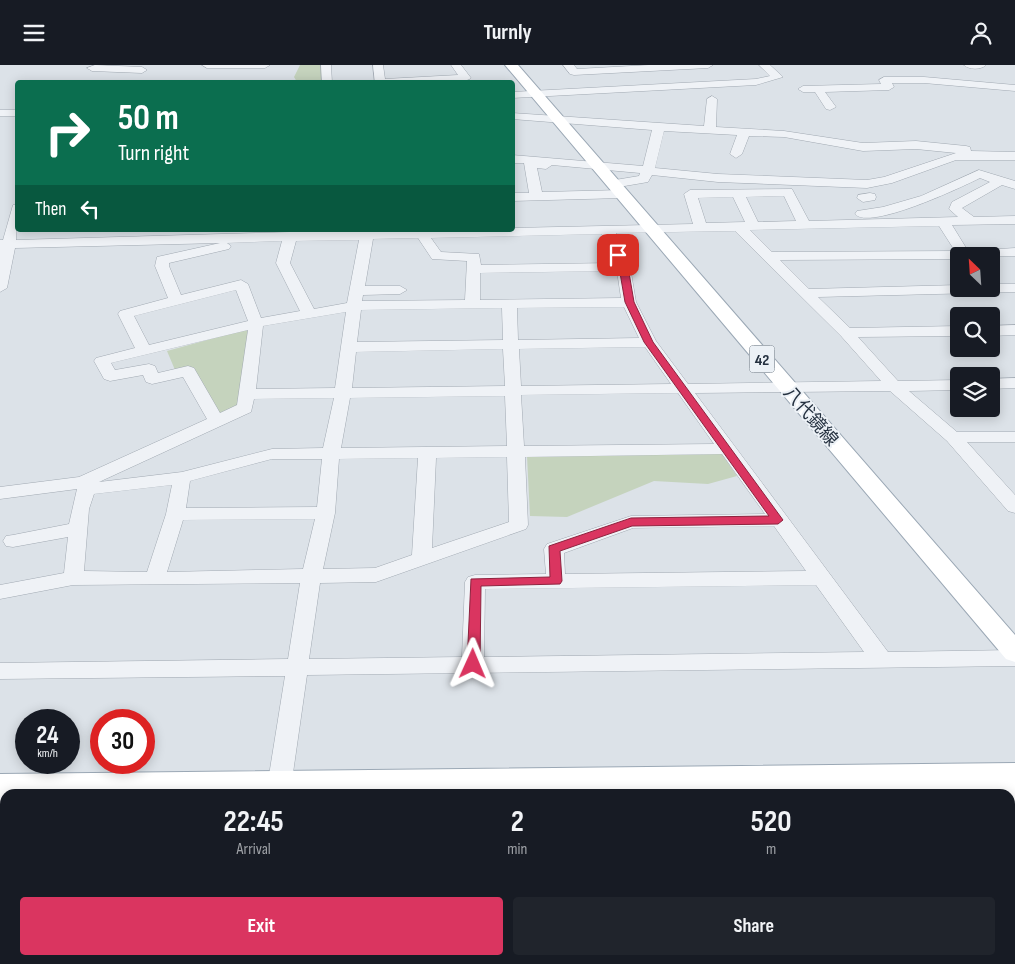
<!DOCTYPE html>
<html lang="en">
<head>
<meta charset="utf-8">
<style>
  :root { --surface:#171b24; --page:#20242c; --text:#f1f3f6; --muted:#9ea1a6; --accent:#da3560 }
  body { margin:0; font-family:"Sofia Sans Condensed","Noto Sans JP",sans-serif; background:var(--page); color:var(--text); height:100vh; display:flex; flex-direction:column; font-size:19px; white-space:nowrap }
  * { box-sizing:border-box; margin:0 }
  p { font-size:16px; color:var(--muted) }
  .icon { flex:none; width:28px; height:28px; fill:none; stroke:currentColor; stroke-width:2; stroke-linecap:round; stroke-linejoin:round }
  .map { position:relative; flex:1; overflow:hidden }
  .details { position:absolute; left:0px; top:724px; width:1015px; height:176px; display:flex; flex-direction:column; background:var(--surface); border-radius:15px 15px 0 0; box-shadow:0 2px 12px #0003 }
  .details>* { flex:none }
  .guide { position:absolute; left:15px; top:15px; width:500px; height:152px; border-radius:5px; box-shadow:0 2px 12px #0003; background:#0b6e4f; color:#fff; overflow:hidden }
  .needle { width:32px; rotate:335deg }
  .buttons { position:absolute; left:950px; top:182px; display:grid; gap:10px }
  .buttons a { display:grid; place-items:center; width:50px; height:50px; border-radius:5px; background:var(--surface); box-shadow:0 2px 12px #0003; font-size:25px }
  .speed { position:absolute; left:15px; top:644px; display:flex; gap:10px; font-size:25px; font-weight:700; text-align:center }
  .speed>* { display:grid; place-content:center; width:65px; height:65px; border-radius:50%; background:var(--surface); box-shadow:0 2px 12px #0003; line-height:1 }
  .speed small { font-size:12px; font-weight:400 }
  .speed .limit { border:8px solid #d22; background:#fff; color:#111 }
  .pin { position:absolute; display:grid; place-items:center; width:42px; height:42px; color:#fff; margin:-21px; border-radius:10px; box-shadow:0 2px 8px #0006 }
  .me { position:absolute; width:55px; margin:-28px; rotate:1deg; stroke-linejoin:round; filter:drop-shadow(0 0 4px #0008) }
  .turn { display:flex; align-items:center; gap:18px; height:105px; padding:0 20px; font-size:22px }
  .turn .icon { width:65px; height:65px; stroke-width:2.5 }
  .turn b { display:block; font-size:35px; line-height:42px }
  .then { display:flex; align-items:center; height:48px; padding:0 20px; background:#0003; gap:10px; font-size:19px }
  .eta { display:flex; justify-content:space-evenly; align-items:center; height:85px; text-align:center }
  .eta b { font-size:30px; font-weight:700; line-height:35px }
  .primary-button { display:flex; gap:10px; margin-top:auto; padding:10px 20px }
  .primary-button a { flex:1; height:58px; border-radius:5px; background:var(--accent); color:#fff; font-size:20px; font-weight:700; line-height:58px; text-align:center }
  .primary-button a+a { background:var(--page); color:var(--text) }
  header { display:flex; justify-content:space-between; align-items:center; height:65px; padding:0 20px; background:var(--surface); font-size:22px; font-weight:700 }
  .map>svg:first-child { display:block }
  .green { fill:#c5d3bd }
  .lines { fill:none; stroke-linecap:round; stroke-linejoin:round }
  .minor-casing { stroke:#a1a9b2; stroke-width:1 }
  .major-casing { stroke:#9ba8b5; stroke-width:2 }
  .minor { fill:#eff2f6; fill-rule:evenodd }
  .major { fill:#fff; fill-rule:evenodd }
  .route { fill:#da3560; stroke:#8e223e }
  .labels { text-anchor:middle; stroke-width:4; stroke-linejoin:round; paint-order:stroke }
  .shield { fill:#ecf1f6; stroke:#616b77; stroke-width:1 }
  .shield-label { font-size:16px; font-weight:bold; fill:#253140 }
  .street-label { font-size:18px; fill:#253140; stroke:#ecf1f6 }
</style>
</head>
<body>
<header><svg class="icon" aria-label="menu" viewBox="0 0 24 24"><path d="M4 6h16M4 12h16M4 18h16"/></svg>Turnly<svg class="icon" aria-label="person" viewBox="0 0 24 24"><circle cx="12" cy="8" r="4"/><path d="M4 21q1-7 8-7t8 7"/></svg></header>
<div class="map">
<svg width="1015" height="899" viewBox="0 0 1015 899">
  <rect width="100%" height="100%" fill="#dce2e8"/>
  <path class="green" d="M300,0H321L326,17H297L294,12Z
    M251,263L240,341L218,353L188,304L175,305L167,286Z
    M722,389L737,411L708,419L654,416L567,452L530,451L527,391Z"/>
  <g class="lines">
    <g class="minor-casing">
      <path id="minor" d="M95,0L142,2L147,5L142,8L92,6L87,3Z
        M202,0H270L265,3H207Z
        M321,0H331L332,18H322Z
        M373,0H383L385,14L458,10L451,0H461L471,13C463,21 391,18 375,18Z
        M563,0H574L577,4L649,0H713L708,3L574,10L570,9Z
        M759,0H770L783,12L756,20L512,33V27L756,14L770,11Z
        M964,0H986C981,5 969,5 964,0Z
        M884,12H924L1015,20V26L924,18H892L894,22L889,25L825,27L836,42L830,45L826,44L815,27H803L798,24L803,21L881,19L879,15Z
        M712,31L717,34L716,62L784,66L863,78L916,76L966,81L970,82L971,86L1015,87V95H956L892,118L867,123L718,117L652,110L648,117L613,123L607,119L609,116L639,111L640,108L552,100L546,104L537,103L542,127L622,125L628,129L622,133L512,136V128H529L524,98H512V90L643,101L652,65L512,54V48L704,61L707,34ZM664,66L737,70L730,89L736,93L742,89L749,71L784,72L863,86L916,84L956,88L884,112L867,115L718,109L655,103Z
        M0,45H18V51H0Z
        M979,105L1015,116V124L1002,120L962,143L974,152L1015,151V159L952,160L968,186L1015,183V191H959V194L780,195L809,224L959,220V224H991V219H1015V227L818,232L850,263L959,261V271L858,272L898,316L959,315V325L909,326L957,367H1015V377H967L1015,430V448L1008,446L947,376L890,326L695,328L888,587L1015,585V601L307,610L290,729H266L285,611L0,614V598L288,594L300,518L73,520L0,534V520L64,508L68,472L13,482L6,481L3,476L6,471L13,470L69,459L77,424L0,434V422L79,412L207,354L183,312L152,319L146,317L143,310L110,316L104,314L94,296L96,293L135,283L118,249L120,246L168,233L155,201L157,192L220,178L15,183L7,223L0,227V175H3L13,140L18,139L16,175L361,165H512V163L693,159L684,129L690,125L792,124L809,156L958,152L949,144L952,137L990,117L980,113C962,122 869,166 855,149L857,146L883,142L921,131ZM784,131L796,156L758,157L746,132ZM733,132L745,157L706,158L698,133ZM939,161L955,186L772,187L750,165ZM735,166L841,271L881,316L688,319L656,276L636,237L630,202L616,168ZM602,169L614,198L481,200L479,189L441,187L431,173ZM418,173L432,194L467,196L465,235L362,236L363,230L400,229L407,225L400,221H365L373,174ZM359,175L347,238L314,244L290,198L296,176ZM282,176L276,198L300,246L261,253L248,219L241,215L181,230L169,201V198L229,184L231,181L227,178ZM617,206L621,233L480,235V208ZM236,225L248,256L149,280L134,251ZM624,242L639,273L518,275L517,243ZM502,243L503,275L357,277L361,245ZM346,247L335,323L256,324L263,261ZM248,265L237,340L220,348L194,303L188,301L158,308L155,301L149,299L115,305L111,298ZM645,282L671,319L521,321L519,284ZM503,284L505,321L352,323L356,287ZM678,328L714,379L524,381L521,330ZM505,331L507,381L341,383L350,333ZM334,333L323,383L272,384L182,407L99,417L251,347L254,334ZM722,389L765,449L631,451L547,479L544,484L546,509L475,510L468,512L465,517L462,592L309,594L320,518L376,517L526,464L528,460L525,392ZM507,392L509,457L432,483L436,393ZM418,393L412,490L375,503L323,504L335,448L339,394ZM272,394H322L317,442L186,443L190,416ZM172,420L166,449L147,507L84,506L89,444L94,429ZM315,454L303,504L167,507L183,455ZM774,461L806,506L565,509L564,488L633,463ZM816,520L864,587L484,592L485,524Z
        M870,128L875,129L876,132L875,135L863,137L857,133L858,130Z
        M1015,260V270L991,271V261Z
        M1015,313V323L991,324V314Z
        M1015,837V861L1010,862V838Z
        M5,848V872L0,873V849Z
        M240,895H268L267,899H239Z
        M399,895H435L433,899H397Z"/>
    </g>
    <g class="major-casing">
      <path id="major" d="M505,0H518L1015,570V597L1006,594Z
        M1015,698V740H1010V729H852L854,724L381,729H5V752H0V709Z"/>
    </g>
    <use href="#minor" class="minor"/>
    <use href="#major" class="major"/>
  </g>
  <path class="route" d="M618,187L622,190L628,202L634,237L653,277L783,455L778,459L632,461L560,486L562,516L560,519L481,521L480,599L478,602H469L467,599L471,514L550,512L549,481L631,453L769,451L644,277L625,237L619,202L614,190Z"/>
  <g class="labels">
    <rect class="shield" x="749.5" y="280.5" width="25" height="27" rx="4"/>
    <g class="shield-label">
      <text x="762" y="300">42</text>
    </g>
    <g class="street-label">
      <text transform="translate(811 351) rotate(49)" y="6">八代鏡線</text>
    </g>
  </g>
</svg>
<div class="buttons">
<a><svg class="needle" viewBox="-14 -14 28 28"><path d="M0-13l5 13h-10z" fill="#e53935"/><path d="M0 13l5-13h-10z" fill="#9ea1a6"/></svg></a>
<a><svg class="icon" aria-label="search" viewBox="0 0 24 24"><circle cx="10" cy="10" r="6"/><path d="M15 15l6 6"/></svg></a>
<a><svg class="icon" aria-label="layers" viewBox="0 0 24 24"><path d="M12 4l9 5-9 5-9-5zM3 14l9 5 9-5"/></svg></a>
</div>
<div class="speed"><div>24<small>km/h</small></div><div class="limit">30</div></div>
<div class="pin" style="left:618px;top:190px;background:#d93025"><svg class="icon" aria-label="arrive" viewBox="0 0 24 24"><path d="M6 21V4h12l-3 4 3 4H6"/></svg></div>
<svg class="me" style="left:473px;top:599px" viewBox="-20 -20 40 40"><path d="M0-17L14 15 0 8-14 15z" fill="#da3560" stroke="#fff" stroke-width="4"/></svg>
<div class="guide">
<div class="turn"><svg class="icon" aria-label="right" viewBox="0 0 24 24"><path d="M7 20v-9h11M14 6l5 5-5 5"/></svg><div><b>50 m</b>Turn right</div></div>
<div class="then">Then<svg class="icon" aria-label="left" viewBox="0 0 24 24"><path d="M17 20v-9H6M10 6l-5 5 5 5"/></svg></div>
</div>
<section class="details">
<div class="eta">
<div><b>22:45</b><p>Arrival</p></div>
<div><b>2</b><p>min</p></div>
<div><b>520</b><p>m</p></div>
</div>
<div class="primary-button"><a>Exit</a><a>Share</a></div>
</section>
</div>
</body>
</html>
